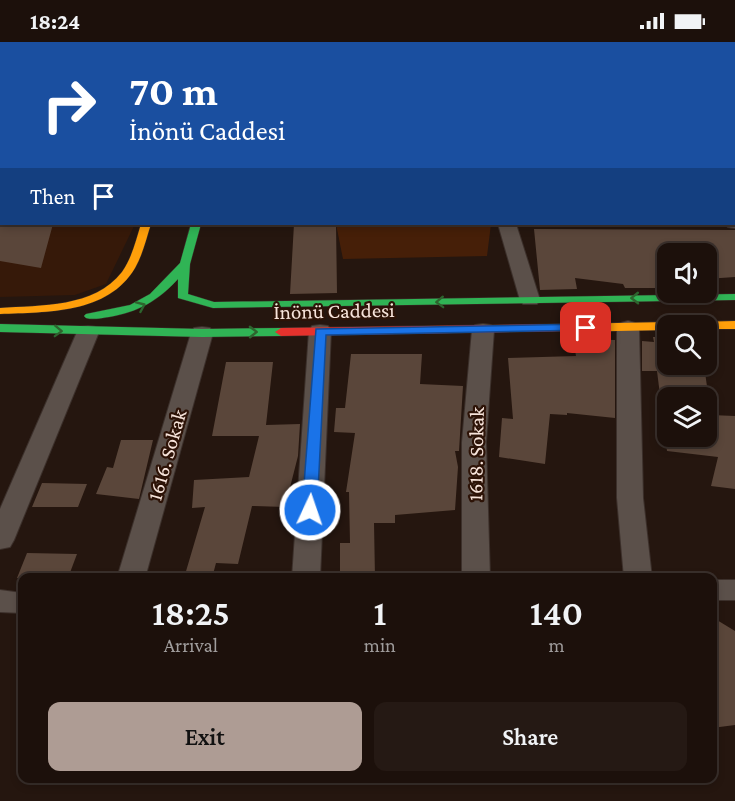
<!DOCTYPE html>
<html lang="en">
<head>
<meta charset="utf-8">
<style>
  :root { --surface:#1c100b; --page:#251914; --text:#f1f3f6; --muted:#a09d9d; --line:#3a302c; --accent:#ae9c94 }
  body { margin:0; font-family:"Crimson Pro",serif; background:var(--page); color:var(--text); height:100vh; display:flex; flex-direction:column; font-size:22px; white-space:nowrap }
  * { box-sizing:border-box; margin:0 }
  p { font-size:20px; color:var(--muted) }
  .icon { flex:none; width:33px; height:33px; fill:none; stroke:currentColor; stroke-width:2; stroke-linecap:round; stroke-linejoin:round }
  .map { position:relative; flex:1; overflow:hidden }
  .side { position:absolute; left:18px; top:531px; width:699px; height:210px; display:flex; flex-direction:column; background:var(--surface); border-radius:12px; box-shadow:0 3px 9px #0003,0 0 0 2px var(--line) }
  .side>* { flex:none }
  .guide { position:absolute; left:0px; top:0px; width:735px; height:183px; box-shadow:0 3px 9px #0003,0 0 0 2px var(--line); background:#1a4fa0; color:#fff; overflow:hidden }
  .fabs { position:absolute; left:657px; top:201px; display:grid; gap:12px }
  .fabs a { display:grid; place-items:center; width:60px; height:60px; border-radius:12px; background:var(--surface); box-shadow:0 3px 9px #0003,0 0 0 2px var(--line); font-size:30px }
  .pin { position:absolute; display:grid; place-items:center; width:51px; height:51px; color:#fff; margin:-26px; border-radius:12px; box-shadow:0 3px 9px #0006 }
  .me { position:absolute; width:66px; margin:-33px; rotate:3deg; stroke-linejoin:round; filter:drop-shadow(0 0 4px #0008) }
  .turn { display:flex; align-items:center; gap:21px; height:126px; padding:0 30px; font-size:27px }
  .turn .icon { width:78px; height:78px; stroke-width:2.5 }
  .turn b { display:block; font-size:42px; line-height:51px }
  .then { display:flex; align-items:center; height:57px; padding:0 30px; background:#0003; gap:12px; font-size:22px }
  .eta { display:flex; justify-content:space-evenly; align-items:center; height:102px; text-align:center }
  .eta b { font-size:36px; font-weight:600; line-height:42px }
  .button { display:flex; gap:12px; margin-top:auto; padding:12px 30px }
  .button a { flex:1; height:69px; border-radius:12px; background:var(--accent); color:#111; font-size:24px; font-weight:600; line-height:69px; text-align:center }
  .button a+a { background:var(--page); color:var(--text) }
  .status { display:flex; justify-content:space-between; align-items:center; height:42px; padding:0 30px; background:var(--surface); direction:ltr }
  .status svg { height:16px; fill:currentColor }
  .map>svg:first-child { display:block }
  .built { fill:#361909 }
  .green { fill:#461f08 }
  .building { fill:#5a463a; fill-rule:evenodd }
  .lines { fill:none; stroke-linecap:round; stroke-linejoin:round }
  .street-casing { stroke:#3c302b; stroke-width:2 }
  .fast-casing { stroke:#3c302b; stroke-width:1 }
  .slow-casing { stroke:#3c302b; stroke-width:1 }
  .jam-casing { stroke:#3c302b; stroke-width:1 }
  .street { fill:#5b504a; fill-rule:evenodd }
  .fast { fill:#30b455; fill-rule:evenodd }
  .slow { fill:#ff9f0a; fill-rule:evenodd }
  .jam { fill:#e5322d; fill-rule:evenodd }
  .oneway { stroke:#2e642e }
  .route { fill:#1a73e8; stroke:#114b97; stroke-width:1.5 }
  .labels { text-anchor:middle; stroke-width:4.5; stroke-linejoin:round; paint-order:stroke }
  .street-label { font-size:21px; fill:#f7e4db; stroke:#2d1307 }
</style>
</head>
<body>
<div class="status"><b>18:24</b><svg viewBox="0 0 49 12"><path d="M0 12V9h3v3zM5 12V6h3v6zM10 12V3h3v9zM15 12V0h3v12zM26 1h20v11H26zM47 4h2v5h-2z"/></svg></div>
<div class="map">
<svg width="735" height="759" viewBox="0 0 735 759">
  <rect width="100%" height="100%" fill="#25160f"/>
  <path class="built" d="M0,167L2,182H135L106,242L75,253L0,255Z"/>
  <path class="green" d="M336,182H491L487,214L343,217Z"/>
  <path class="building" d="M0,182H53L41,226L0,219Z
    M294,182H336L337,251L290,252Z
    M534,187L735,188V235L706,237V212H668V246H625L623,242L575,236L577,247L540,248Z
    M653,295H668V322H706V319L707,323H704L711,373L735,374V447L711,444L718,415L667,409L657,329H642V299L654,300ZM668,356H706V394H668Z
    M573,297L615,298V376L567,371V373L550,372L545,422L499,415L502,376L513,377L508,316L576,314Z
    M351,312H422L420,342L463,344L459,409H455L458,425L455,468L395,473V481H374L375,536H340V501H350L349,450H346L355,391L334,390L336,366H345Z
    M226,320H273L266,383L300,382L298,414L285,465L252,464L238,522L216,521L212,536H184L205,465L192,466L194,438L249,435L259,394H212Z
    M121,398H153L139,457L96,452L107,425L113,426Z
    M42,441L87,442L78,465H32Z
    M27,511L77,512L68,536H17Z
    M712,575L735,589V683L712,686Z"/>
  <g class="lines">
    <g class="street-casing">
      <path id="street" d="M467,0H479L466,2Z
        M734,68H735V76H734Z
        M0,94H2V104H0Z
        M734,176L735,186L728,185L725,182H734Z
        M498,182H516L540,258L537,262H523L520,258Z
        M628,279L635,281L639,285L643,456L652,536H624L617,456V285L621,281Z
        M483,282L491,283L494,288L486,400L490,536H462V400L472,288L475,283Z
        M320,283L328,284L331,289L320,536H292L309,289L312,284Z
        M88,284L96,285L99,290L14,498L10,505L0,507V467L77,290L80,285Z
        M202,285L210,286L213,291L145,536H117L191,291L194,286Z
        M712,538H735V558H712Z
        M0,548L22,551V571L0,570Z"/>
    </g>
    <g class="fast-casing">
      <path id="fast" d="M0,32H2V37H0Z
        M191,182H201L190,222L188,252L214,260L735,252V258L213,266L178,256V237C158,259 138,270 109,275C102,276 93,278 86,276L84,274L86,272L130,263L150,252L180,221Z
        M0,282L202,287L281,286L287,290L281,294L202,295L0,290Z"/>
    </g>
    <g class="slow-casing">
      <path id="slow" d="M222,0H230L222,2Z
        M0,158H2V164H0Z
        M141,182H151C146,197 143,212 135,226C108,272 47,270 0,272V266C41,263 94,266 122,230C132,216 136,198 141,182Z
        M735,279V287H706V284H689L695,280Z
        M668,280L674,284H668V288L566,290L560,286L566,282Z"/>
    </g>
    <g class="jam-casing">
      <path id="jam" d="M256,0H264V2H256Z
        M566,282L570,283L572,286L570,289L281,294L275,290L281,286Z"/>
    </g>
    <use href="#street" class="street"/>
    <use href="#fast" class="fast"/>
    <use href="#slow" class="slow"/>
    <use href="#jam" class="jam"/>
  </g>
  <defs><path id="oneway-chevron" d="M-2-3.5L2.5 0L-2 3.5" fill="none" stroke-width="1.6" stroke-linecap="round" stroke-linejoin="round" transform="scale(1.5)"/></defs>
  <g class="oneway">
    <use href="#oneway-chevron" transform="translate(635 256) rotate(179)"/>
    <use href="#oneway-chevron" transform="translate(440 260) rotate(178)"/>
    <use href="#oneway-chevron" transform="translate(141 264) rotate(-24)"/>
    <use href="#oneway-chevron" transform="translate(58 289) rotate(2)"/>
    <use href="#oneway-chevron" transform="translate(253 290) rotate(-1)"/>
  </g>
  <path class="route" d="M586,282L591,283V288L326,293L317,468L315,472H304L302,468L316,287Z"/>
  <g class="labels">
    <g class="street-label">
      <text transform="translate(334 269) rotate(-1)" y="7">İnönü Caddesi</text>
      <text transform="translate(476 412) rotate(-89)" y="7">1618. Sokak</text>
      <text transform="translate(167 413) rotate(-74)" y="7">1616. Sokak</text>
    </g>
  </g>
</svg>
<div class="fabs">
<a><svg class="icon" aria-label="sound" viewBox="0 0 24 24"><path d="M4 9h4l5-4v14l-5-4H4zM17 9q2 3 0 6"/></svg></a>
<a><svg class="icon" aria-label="search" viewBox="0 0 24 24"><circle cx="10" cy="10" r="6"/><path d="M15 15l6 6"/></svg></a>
<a><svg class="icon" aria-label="layers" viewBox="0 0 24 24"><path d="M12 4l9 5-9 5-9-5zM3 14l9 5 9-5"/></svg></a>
</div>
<div class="pin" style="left:586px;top:286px;background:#d93025"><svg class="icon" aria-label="arrive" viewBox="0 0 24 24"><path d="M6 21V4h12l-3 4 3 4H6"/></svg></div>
<svg class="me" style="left:310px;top:468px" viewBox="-20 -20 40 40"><circle r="17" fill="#1a73e8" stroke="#fff" stroke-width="3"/><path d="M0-11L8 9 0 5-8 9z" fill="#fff"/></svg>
<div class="guide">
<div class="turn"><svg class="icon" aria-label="right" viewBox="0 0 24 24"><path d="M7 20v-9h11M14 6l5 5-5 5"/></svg><div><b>70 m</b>İnönü Caddesi</div></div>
<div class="then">Then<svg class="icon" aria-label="arrive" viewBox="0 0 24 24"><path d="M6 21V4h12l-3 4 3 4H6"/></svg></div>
</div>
<section class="side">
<div class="eta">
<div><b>18:25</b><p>Arrival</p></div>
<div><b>1</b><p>min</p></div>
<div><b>140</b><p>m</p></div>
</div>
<div class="button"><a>Exit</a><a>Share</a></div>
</section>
</div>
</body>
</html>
